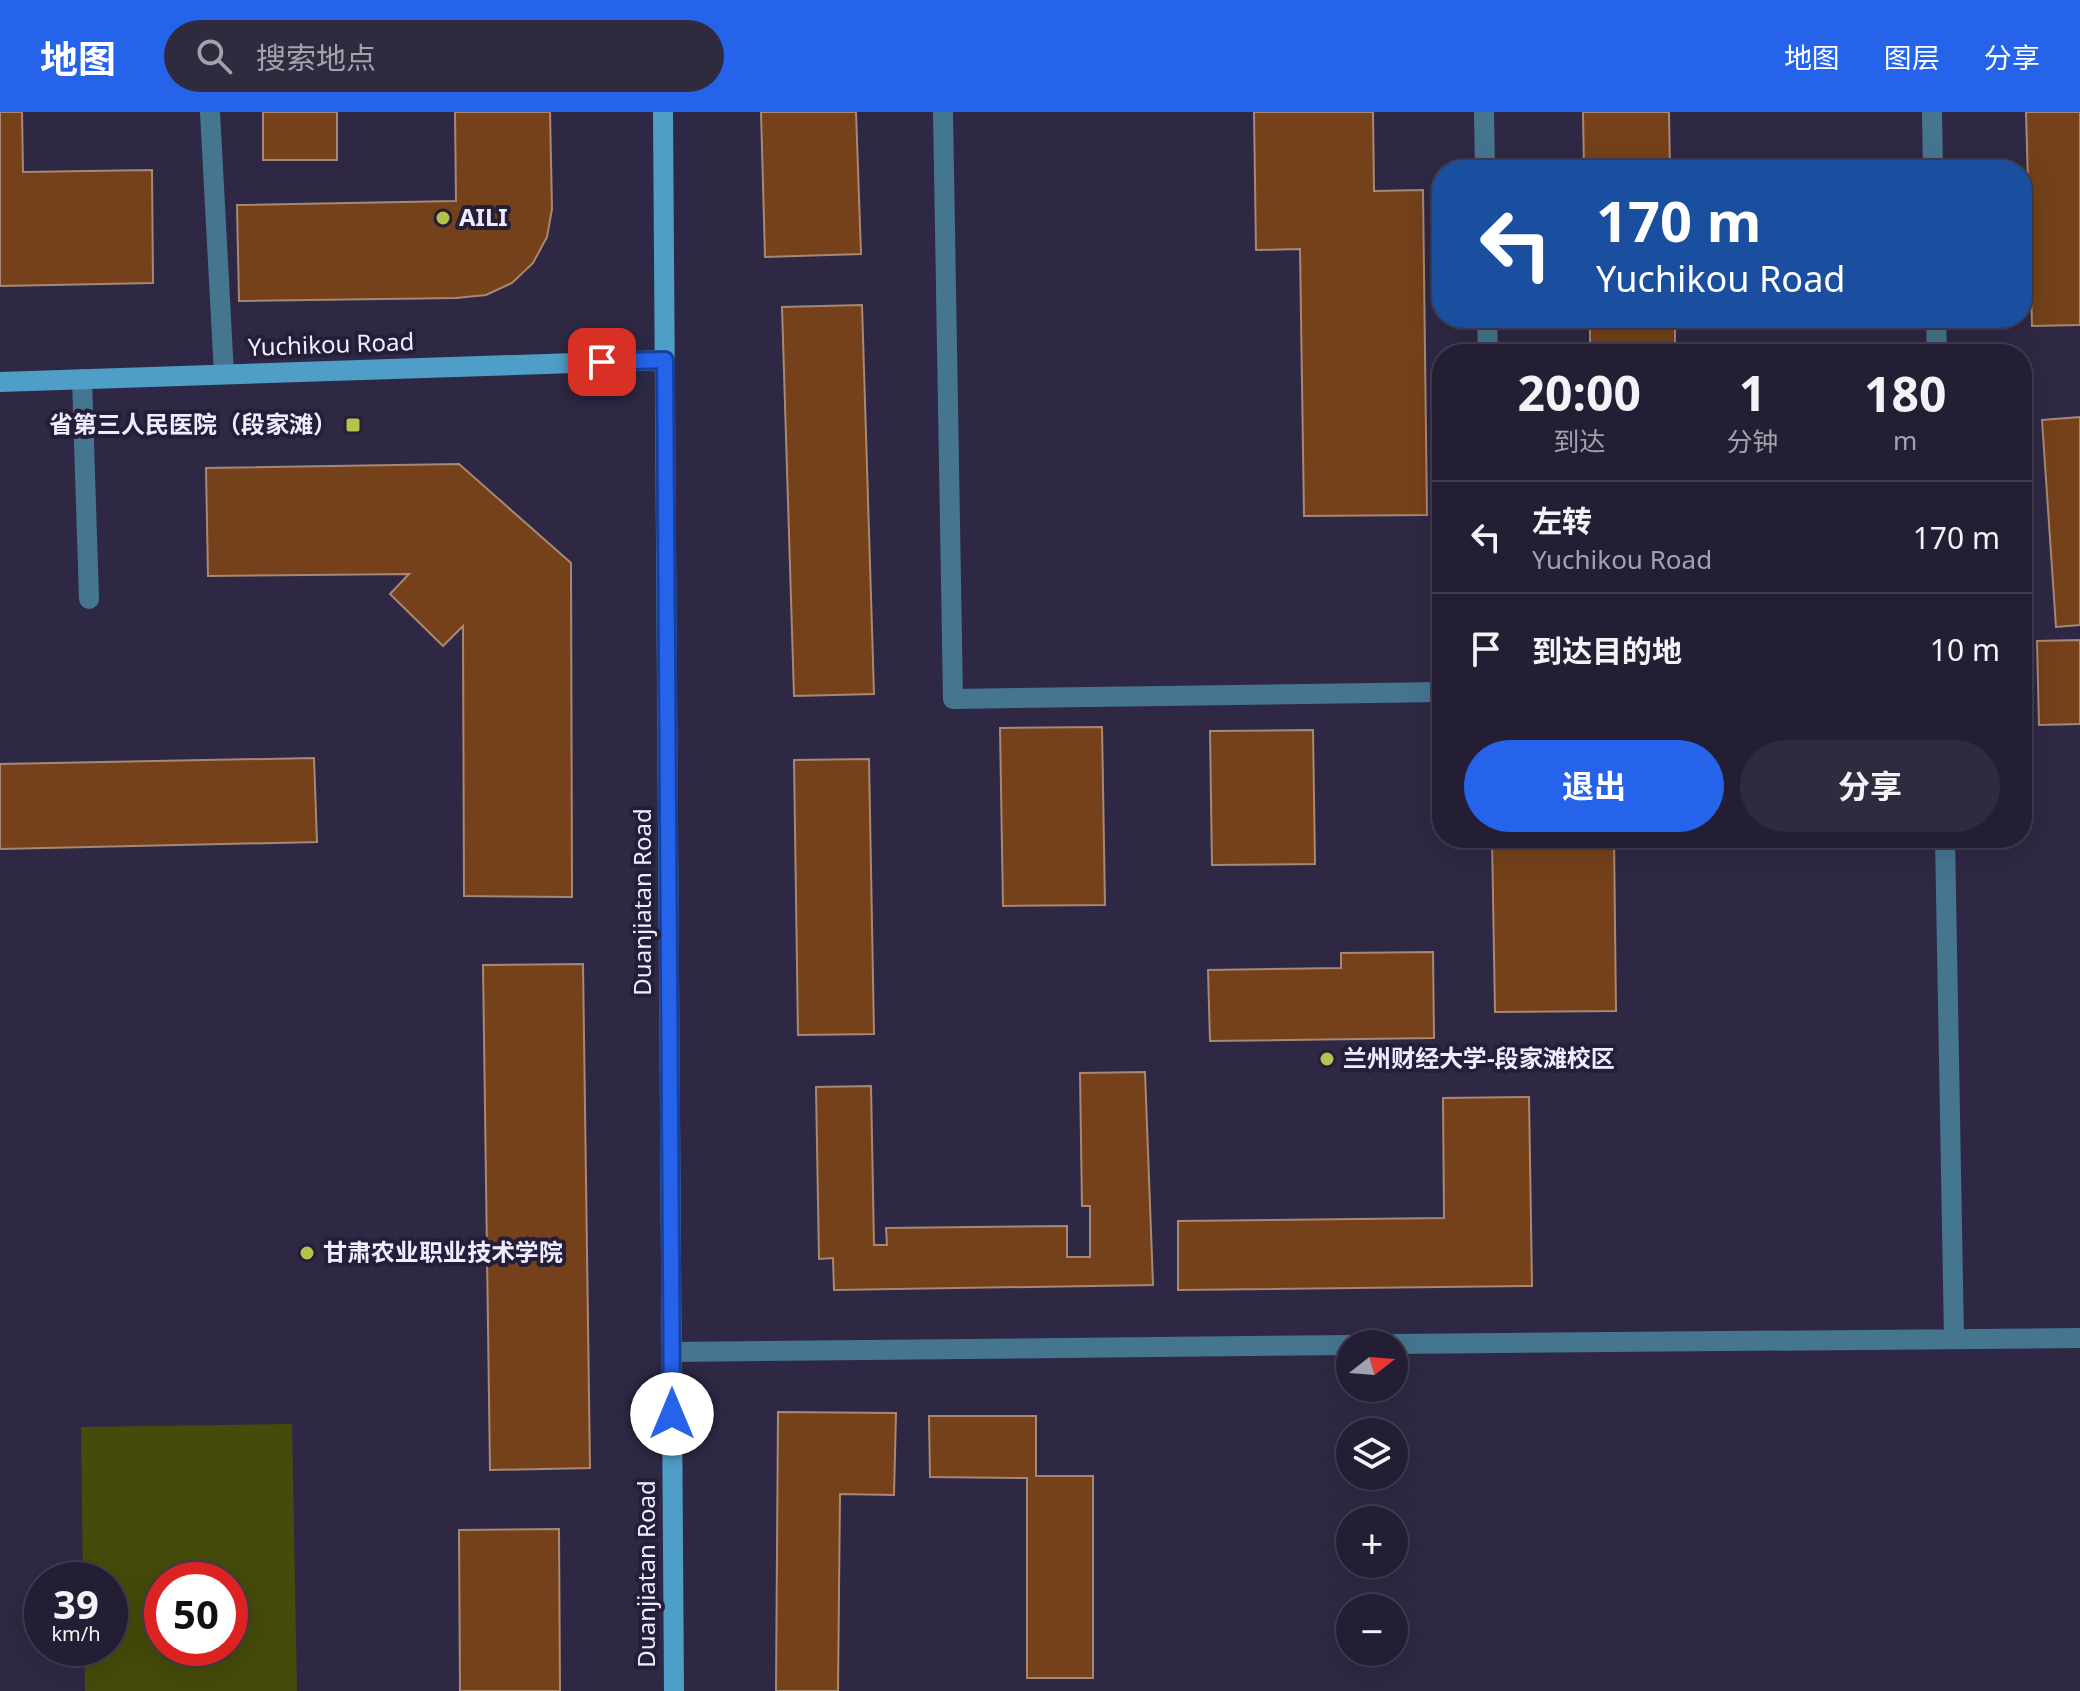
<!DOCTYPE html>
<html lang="zh">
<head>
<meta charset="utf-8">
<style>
  :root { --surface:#231e33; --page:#2f2b3f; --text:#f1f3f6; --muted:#a3a2ac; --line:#403c4e; --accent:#2563eb }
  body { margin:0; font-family:"Noto Sans","Noto Sans SC",sans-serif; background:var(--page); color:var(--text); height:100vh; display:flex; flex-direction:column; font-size:30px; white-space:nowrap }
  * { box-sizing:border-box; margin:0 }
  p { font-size:26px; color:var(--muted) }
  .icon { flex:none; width:44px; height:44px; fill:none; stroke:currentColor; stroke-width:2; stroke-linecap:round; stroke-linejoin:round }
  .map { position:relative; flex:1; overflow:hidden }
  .side { position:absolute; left:1432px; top:232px; width:600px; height:504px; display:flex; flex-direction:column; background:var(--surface); border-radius:32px; box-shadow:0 8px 32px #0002,0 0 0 2px var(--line) }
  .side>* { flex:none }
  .banner { position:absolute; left:1432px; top:48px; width:600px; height:168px; border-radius:32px; box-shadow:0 8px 32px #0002,0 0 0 2px var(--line); background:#1a4fa0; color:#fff; overflow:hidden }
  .needle { width:52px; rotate:73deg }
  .fabs { position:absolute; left:1336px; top:1218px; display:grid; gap:16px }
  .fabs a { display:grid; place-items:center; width:72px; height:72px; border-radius:50%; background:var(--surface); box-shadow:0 8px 32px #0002,0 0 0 2px var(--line); font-size:40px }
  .speed { position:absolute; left:24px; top:1450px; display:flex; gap:16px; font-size:40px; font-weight:700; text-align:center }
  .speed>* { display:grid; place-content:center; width:104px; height:104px; border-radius:50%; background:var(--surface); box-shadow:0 8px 32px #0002,0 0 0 2px var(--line); line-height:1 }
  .speed small { font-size:20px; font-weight:400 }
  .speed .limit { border:12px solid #d22; background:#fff; color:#111 }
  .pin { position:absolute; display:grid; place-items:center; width:68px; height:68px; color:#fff; margin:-34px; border-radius:16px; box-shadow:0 4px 12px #0006 }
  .me { position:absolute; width:88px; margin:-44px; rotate:0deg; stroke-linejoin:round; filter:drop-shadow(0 0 6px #0008) }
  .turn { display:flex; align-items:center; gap:28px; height:168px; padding:0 32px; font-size:36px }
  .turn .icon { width:104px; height:104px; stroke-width:2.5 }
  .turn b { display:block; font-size:56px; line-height:68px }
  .eta { display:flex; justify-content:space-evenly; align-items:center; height:136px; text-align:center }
  .eta b { font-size:48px; font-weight:700; line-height:56px }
  .cta { display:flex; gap:16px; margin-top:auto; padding:16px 32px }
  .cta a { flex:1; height:92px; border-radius:48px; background:var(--accent); color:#fff; font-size:32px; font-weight:700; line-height:92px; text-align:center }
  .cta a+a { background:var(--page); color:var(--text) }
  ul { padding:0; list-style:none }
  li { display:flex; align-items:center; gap:24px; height:112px; padding:0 32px; border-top:2px solid var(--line) }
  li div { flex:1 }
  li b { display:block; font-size:30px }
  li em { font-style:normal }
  header { display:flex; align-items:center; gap:48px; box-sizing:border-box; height:112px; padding:0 40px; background:var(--accent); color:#fff }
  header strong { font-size:38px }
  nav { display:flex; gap:44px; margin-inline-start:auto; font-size:28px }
  .search { width:560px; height:72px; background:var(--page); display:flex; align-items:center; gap:20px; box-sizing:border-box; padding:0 28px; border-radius:44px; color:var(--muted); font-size:30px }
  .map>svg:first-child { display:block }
  .green { fill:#454b0a; fill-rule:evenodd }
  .building { fill:#74411a; stroke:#a88872; stroke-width:2 }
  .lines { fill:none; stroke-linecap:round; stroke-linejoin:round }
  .lane { stroke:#467590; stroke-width:20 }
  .street { stroke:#467590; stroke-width:20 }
  .secondary { stroke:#4f9ec8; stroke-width:20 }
  .route-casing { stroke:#184099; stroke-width:20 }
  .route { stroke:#2563eb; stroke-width:14 }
  .poi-dot { fill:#b6c249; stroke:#251e39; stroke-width:3 }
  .labels { text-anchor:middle; stroke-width:8; stroke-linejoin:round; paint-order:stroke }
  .poi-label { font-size:24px; font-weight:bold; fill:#f0ecff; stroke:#251e39; text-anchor:start }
  .street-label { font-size:24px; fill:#f0ecff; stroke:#251e39 }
</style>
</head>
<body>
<header>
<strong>地图</strong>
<div class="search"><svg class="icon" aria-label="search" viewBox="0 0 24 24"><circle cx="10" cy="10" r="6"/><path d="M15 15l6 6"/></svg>搜索地点</div>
<nav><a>地图</a><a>图层</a><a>分享</a></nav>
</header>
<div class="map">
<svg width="2080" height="1579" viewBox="0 0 2080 1579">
  <rect width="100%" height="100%" fill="#2f2844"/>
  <path class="green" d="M292,1312L297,1579H85L84,1536H110V1468H83L81,1315ZM230,1468V1536H162V1468Z"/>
  <path class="building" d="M0,0H22L23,60L152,58L153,171L0,174Z
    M263,0H337V48H263Z
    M455,0H550L552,97L547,125L533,151L512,171L486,183L456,186L239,189L237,93L456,89Z
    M761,0H856L861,142L765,145Z
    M1254,0H1373L1374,79L1423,78L1427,403L1304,404L1300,137L1256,138Z
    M1583,0H1669L1670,58H1584Z
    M2026,0H2080V213L2032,214Z
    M862,193L874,582L794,584L782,195Z
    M1590,206H1675V242H1590Z
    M2080,305V513L2056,515L2042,308Z
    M459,352L571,451L572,785L464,784L463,514L443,534L390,482L409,462L208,464L206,356Z
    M2080,528V612L2039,613L2037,529Z
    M1102,615L1105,793L1003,794L1000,616Z
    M1313,618L1315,752L1212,753L1210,619Z
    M314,646L317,730L0,737V652Z
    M869,647L874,922L798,923L794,648Z
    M1492,726H1614L1616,899L1495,900Z
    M1433,840L1434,926L1210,929L1208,858L1341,856V841Z
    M583,852L590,1356L490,1358L483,853Z
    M1145,960L1153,1173L834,1178L833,1146L819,1147L816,975L871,974L874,1133H887L886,1116L1067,1114V1145H1090V1094H1082L1080,961Z
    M1529,985L1532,1174L1178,1178V1109L1444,1106L1443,986Z
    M778,1300L896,1301L894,1383L840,1382L838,1579H776Z
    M929,1304H1036V1364H1093V1566H1027V1366L930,1365Z
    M559,1417L560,1579H460L459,1418Z"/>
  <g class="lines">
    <path class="lane" d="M210,0L224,262
      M943,0L953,587L1442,580
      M1484,0L1485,58
      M1487,206L1488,242
      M82,267L89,487"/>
    <path class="street" d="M1932,0L1933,58
      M1936,206L1937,242
      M1945,726L1954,1226
      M1394,1232L2080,1226
      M672,1240L1350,1233"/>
    <path class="secondary" d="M663,0L674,1579
      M0,270L665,248"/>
  </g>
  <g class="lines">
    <g class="route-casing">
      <path id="route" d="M602,250L665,248L672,1302"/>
    </g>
    <use href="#route" class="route"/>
  </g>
  <g class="poi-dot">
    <circle cx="443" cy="106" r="8"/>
    <rect x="345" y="305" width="16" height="16" rx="4"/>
    <circle cx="1327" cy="947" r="8"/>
    <circle cx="307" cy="1141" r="8"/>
  </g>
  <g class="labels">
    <g class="poi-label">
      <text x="459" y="114">AILI</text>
      <text x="337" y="321" text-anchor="end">省第三人民医院（段家滩）</text>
      <text x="1343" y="955">兰州财经大学-段家滩校区</text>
      <text x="323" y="1149">甘肃农业职业技术学院</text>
    </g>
    <g class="street-label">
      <text transform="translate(331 233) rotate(-2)" y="8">Yuchikou Road</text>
      <text transform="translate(643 790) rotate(-90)" y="8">Duanjiatan Road</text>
      <text transform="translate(647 1462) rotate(-90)" y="8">Duanjiatan Road</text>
    </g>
  </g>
</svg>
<div class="fabs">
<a><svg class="needle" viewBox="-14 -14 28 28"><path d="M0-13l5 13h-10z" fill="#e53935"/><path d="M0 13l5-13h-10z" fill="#a3a2ac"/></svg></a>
<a><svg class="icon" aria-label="layers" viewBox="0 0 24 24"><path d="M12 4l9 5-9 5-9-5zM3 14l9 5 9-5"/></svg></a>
<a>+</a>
<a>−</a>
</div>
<div class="speed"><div>39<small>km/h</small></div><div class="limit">50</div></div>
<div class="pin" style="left:602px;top:250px;background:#d93025"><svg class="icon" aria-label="arrive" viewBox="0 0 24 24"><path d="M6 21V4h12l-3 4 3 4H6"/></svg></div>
<svg class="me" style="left:672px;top:1302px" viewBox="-20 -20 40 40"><circle r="19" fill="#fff"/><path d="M0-13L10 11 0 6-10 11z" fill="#2563eb"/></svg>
<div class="banner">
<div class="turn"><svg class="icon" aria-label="left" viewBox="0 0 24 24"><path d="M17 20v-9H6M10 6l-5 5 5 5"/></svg><div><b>170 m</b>Yuchikou Road</div></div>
</div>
<section class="side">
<div class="eta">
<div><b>20:00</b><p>到达</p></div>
<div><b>1</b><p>分钟</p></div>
<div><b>180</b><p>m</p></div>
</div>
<ul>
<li><svg class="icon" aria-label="left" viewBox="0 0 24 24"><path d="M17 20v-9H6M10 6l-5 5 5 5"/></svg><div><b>左转</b><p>Yuchikou Road</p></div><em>170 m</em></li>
<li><svg class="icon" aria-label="arrive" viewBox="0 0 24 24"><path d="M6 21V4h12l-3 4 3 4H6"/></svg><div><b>到达目的地</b></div><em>10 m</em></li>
</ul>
<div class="cta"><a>退出</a><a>分享</a></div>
</section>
</div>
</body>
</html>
